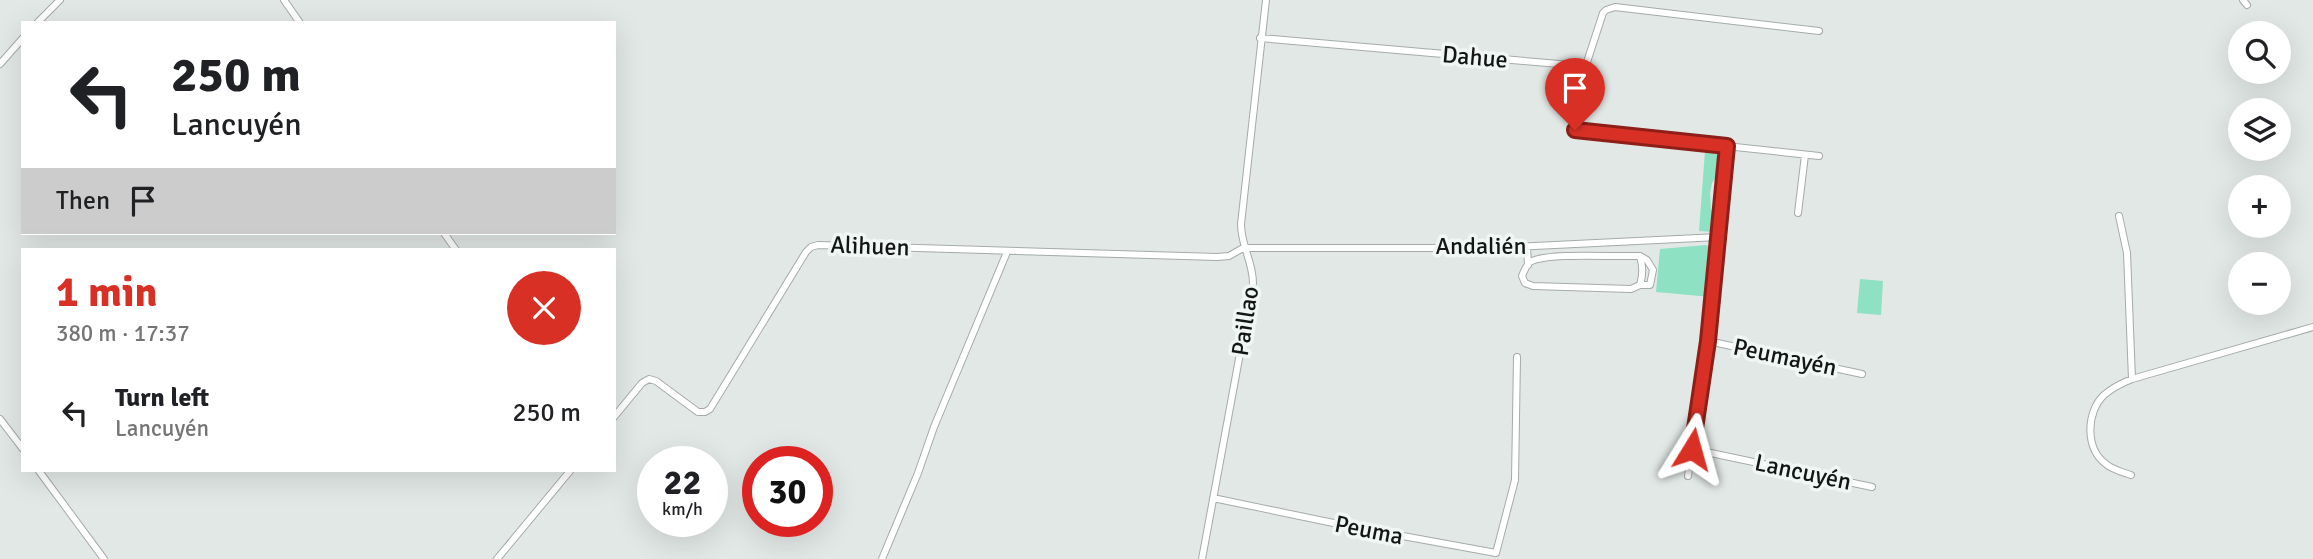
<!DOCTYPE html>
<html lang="en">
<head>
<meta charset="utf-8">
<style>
  :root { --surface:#fff; --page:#f2f2f2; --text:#202124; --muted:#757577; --accent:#d93025 }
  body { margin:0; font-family:Signika,sans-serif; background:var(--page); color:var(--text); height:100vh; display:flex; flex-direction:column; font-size:26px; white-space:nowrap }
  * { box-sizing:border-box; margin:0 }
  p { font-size:23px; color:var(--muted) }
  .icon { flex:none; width:38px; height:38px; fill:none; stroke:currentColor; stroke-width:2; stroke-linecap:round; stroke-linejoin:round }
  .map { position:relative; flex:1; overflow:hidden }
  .panel { position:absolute; left:21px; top:248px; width:595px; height:224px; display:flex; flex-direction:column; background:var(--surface); border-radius:0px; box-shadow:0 7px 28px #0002 }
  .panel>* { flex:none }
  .guide { position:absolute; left:21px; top:21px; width:595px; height:214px; border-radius:0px; box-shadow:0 7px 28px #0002; background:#fff; color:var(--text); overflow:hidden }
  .buttons { position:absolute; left:2228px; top:21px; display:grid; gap:14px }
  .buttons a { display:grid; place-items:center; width:63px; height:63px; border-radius:50%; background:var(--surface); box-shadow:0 7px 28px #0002; font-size:35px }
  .speed { position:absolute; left:637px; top:446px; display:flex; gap:14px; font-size:35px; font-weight:700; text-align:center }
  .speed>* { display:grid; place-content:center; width:91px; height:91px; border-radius:50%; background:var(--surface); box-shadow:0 7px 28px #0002; line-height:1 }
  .speed small { font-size:18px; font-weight:400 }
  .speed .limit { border:10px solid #d22; background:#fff; color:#111 }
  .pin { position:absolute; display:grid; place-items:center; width:60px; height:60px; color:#fff; margin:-72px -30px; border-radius:50% 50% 50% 0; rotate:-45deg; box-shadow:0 0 7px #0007 }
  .pin .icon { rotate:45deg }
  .me { position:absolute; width:77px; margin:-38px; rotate:8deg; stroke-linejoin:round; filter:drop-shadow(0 0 5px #0008) }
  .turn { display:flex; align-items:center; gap:24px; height:147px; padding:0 35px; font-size:32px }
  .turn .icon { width:91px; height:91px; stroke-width:2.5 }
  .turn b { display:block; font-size:49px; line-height:60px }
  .then { display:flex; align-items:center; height:66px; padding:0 35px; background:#0003; gap:14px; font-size:26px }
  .round { display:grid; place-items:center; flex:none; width:74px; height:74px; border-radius:37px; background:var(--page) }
  .overview { display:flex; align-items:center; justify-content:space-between; height:119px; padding:0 35px }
  h1 { font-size:42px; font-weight:800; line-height:52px; color:var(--accent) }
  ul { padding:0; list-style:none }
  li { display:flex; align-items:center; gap:21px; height:91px; padding:0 35px }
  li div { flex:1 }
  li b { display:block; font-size:26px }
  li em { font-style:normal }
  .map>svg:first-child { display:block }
  .green { fill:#8ee1c2 }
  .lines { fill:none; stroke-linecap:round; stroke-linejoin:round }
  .minor-casing { stroke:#a5aba9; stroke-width:8 }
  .minor { stroke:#fff; stroke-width:6 }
  .route-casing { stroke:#8d1f18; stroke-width:18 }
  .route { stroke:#d93025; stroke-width:12 }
  .labels { text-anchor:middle; stroke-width:7; stroke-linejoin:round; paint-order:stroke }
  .street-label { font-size:24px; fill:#141615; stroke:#eff6f3 }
</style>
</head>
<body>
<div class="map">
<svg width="2313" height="559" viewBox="0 0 2313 559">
  <rect width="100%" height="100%" fill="#e2e8e6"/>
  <path class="green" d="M1705,151L1719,152L1721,156L1720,170L1712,183L1710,193L1711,210L1715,217L1714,232L1699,231Z
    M1706,245L1713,248L1714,253L1711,297L1656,292L1660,249Z
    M1860,279L1883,281L1881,315L1857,313Z"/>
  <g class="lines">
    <g class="minor-casing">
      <path id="minor" d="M284,0L300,23
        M2243,0L2247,5
        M37,23L60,0
        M1260,38L1582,66L1587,62L1603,13L1606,10L1615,7L1819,31
        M0,64L23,38
        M1575,130L1819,156
        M1798,213L1805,155
        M2119,216L2127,253L2132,379
        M444,233L456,250
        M1527,247L1528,265
        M1640,285H1650L1653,270L1647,260L1640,256C1618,257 1546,252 1530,262C1526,266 1524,271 1522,276L1525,283L1533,286L1631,289L1640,285C1643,274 1643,267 1640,256
        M1708,341L1862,374
        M614,417L642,383L649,379L656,381L698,412H705L710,409L806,252L811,247L818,245L1217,257L1229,256L1243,248H1496L1719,237
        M0,419L23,449
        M1692,449L1872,487
        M39,471L104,559
        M2131,475C2122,472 2113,470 2106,464C2085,449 2086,412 2104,395C2112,388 2122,383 2132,379L2313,327
        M1688,476L1708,341L1727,147
        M1213,498L1348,526L1496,553L1515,480L1517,357
        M497,559L570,471
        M882,559L918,473L934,427L1007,252
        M1202,559L1253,283C1253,262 1241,246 1241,224L1266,0"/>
    </g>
    <use href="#minor" class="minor"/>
  </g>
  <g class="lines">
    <g class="route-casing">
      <path id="route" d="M1575,130L1727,146L1708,341L1692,449"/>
    </g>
    <use href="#route" class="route"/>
  </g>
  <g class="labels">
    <g class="street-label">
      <text transform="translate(1475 57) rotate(5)" y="8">Dahue</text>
      <text transform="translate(870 246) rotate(2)" y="8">Alihuen</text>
      <text x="1481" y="254">Andalién</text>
      <text transform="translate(1245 321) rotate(-81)" y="8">Paillao</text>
      <text transform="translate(1785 357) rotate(12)" y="8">Peumayén</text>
      <text transform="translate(1803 472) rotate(12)" y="8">Lancuyén</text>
      <text transform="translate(1369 530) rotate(11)" y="8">Peuma</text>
    </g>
  </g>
</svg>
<div class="buttons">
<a><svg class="icon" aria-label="search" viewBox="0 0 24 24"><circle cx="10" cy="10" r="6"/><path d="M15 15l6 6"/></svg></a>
<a><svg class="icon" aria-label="layers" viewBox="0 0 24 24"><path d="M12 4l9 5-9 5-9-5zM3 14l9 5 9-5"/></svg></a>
<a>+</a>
<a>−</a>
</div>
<div class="speed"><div>22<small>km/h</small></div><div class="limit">30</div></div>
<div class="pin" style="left:1575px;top:130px;background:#d93025"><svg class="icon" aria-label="arrive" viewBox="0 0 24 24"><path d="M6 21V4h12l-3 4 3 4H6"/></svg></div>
<svg class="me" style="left:1692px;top:449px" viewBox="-20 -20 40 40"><path d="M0-17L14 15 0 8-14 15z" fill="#d93025" stroke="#fff" stroke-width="4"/></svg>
<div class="guide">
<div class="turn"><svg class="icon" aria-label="left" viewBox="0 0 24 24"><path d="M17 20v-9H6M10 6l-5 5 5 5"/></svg><div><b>250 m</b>Lancuyén</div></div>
<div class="then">Then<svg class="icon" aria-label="arrive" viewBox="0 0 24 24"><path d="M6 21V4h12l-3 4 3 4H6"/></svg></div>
</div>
<section class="panel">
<div class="overview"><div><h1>1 min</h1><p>380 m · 17:37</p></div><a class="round" style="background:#d93025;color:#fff"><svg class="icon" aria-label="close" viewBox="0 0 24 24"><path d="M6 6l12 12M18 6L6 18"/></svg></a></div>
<ul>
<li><svg class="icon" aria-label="left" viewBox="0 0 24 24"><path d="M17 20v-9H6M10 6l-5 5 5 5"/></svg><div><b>Turn left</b><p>Lancuyén</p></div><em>250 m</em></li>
</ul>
</section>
</div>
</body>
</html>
